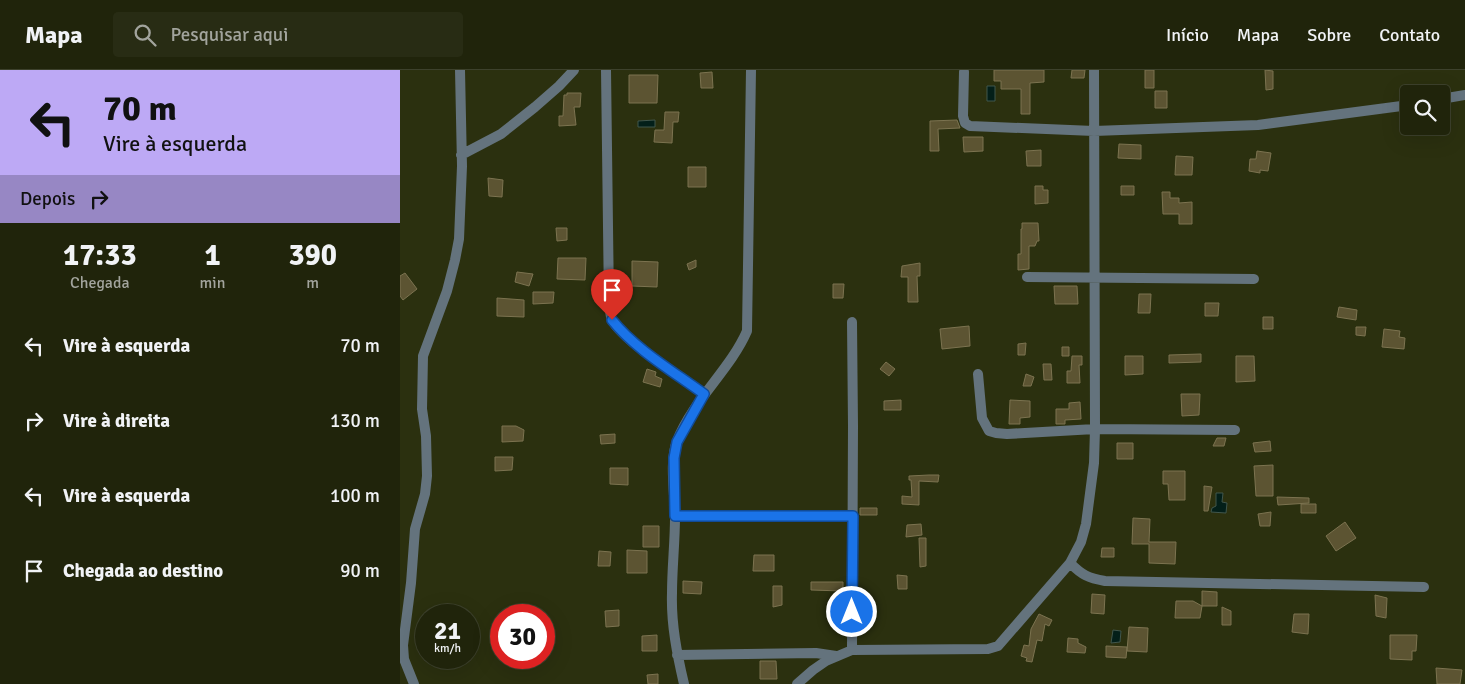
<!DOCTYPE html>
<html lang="pt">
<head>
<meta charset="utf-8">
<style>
  :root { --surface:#20240b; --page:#282c14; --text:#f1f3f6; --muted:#a2a49d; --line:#3d412c }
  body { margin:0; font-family:Signika,sans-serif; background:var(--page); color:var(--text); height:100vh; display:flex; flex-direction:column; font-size:19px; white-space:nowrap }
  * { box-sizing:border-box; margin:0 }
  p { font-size:16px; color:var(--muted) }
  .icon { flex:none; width:28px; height:28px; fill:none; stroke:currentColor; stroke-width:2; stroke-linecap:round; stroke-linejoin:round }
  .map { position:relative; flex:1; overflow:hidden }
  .details { display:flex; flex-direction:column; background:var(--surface); width:400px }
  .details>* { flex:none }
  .hud { background:#bda9f5; color:#111; overflow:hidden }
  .controls { position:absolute; left:1000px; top:15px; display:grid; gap:10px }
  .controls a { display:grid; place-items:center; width:50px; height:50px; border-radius:5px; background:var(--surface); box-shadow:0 5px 20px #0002,0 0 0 1px var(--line); font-size:25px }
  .speed { position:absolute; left:15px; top:534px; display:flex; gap:10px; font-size:25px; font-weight:700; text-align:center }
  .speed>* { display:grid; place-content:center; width:65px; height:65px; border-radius:50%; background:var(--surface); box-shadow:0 5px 20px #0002,0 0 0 1px var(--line); line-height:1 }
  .speed small { font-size:12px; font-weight:400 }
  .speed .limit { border:8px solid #d22; background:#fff; color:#111 }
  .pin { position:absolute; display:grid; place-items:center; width:42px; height:42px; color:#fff; margin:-51px -21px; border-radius:50% 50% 50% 0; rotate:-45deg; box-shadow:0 0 5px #0007 }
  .pin .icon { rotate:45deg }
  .me { position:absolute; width:55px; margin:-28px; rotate:0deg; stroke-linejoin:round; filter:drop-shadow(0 0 4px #0008) }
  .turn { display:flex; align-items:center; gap:18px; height:105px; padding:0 20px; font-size:22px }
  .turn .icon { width:65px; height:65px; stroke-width:2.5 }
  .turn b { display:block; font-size:35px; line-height:42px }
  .then { display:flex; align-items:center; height:48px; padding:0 20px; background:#0003; gap:10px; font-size:19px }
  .eta { display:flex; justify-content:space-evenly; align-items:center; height:85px; text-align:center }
  .eta b { font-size:30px; font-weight:700; line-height:35px }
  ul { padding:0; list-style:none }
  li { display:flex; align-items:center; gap:15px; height:75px; padding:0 20px }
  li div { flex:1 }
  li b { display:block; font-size:19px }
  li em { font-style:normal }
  header { display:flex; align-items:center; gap:30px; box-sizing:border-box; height:70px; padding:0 25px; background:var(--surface); border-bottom:1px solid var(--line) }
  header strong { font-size:24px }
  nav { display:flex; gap:28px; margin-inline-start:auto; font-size:18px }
  .search { width:350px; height:45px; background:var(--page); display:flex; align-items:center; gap:12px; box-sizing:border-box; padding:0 18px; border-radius:5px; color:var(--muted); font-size:19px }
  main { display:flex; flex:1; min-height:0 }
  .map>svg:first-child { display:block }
  .water { fill:#031f19; stroke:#41564c }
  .building { fill:#5c5432; stroke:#7c7350 }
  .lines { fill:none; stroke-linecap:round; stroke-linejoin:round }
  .minor { stroke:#64737d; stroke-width:10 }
  .route-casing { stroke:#114b97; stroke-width:12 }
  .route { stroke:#1a73e8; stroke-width:9 }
</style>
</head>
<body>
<header>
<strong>Mapa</strong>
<div class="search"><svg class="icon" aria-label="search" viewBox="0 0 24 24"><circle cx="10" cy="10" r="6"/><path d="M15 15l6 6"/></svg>Pesquisar aqui</div>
<nav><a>Início</a><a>Mapa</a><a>Sobre</a><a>Contato</a></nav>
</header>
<main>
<section class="details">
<div class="hud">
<div class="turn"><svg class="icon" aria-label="left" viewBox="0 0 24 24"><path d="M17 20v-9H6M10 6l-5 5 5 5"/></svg><div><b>70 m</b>Vire à esquerda</div></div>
<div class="then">Depois<svg class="icon" aria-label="right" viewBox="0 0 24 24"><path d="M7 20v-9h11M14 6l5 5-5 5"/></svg></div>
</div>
<div class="eta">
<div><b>17:33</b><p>Chegada</p></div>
<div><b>1</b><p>min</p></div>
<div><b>390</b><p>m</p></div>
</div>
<ul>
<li><svg class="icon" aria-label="left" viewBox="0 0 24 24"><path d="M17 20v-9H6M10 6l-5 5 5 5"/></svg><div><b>Vire à esquerda</b></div><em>70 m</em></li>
<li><svg class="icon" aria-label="right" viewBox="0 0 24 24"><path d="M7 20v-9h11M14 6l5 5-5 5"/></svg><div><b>Vire à direita</b></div><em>130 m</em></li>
<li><svg class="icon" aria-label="left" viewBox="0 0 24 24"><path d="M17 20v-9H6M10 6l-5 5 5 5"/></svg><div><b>Vire à esquerda</b></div><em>100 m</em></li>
<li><svg class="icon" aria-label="arrive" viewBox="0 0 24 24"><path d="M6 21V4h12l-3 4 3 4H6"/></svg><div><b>Chegada ao destino</b></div><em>90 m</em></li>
</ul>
</section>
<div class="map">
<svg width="1065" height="614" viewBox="0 0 1065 614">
  <rect width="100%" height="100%" fill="#2b300f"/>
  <path class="water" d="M587,16H595V31H587Z
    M255,50V57H238V51Z
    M221,213H228L230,225L221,227Z
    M816,423H823L822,432L827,433L826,443L811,442L812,438L816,436Z
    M713,560L721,561L720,572L711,573Z"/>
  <path class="building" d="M594,0H644V12L630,13V44H621V19H601V11H594Z
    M672,0H685L684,8H671Z
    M745,0H754V18H745Z
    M865,0L873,1V19L866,20Z
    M312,2L313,18H301L300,3Z
    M229,5H258L257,33H229Z
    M755,21H767V38H755Z
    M167,23H181L180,37H174L176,55L159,56V46H163L164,25H167Z
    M265,42H279L278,52H273L272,73L254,72L255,60H264Z
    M557,50L560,58L538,59L539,81H530V51Z
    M563,67H583V81L564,82Z
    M719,74L741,75V89L718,88Z
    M641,80V96H627L626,81Z
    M857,81L871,83L868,101L860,100V103L849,101L850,89H856Z
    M776,86L793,87L792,105H775Z
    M288,97H306V117H288Z
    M88,108L103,110L102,127L89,126Z
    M635,116H643V120H648V133L635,134Z
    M721,116H734V125H721Z
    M762,122H770V128H779V133L792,132V154H779V144H763Z
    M622,153H638L639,171H637L635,176H629V199L618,200V184H621V159H622Z
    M156,158H167V170L157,171Z
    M158,188H186L185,210L157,209Z
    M296,190V197L289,200L287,194Z
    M232,191L258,192L257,217L232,216Z
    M520,193V206H517L518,232H508V207H501L502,196Z
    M117,202L133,204L129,216L115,212Z
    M5,203L17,219L3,230L0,226V206Z
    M433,214H444L443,228H433Z
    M654,216H677L678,234H655Z
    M133,222H154L153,233L133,234Z
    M739,224H751L750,243H738Z
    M97,228L124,230V247L97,246Z
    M805,233H819L818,246H805Z
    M939,237L957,240L956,250L937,247Z
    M863,247H873V259H863Z
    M569,256L570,276L542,279L540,259Z
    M956,257H966L965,266L956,265Z
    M984,259L1000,261L999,267L1005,268L1004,279L982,277Z
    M626,273L625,285H618V274Z
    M662,277H669V286H662Z
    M801,284V292L769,293V285Z
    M672,286H682V295H679L680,313H667V301H671Z
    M725,286H743V304L725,305Z
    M836,286H854L855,311L836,312Z
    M486,292L495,299L489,306L480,299Z
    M643,294H651L652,310H644Z
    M247,299L256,302L255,306L262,309L260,317L243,312Z
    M626,304L634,307L631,316H623Z
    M781,324H800L799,345L782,346Z
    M501,330V340H484V331Z
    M610,330L630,331V347L620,348V354H609Z
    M680,332L681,349L665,350V354H656V339H669V333Z
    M102,356H116L124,360L123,371L102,372Z
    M215,364V373L201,374L200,365Z
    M817,368H826L824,376H813Z
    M870,371L871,381L855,382L853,373Z
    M717,373H733V389H717Z
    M95,387H113L112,400L95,401Z
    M873,395V426H856L854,396Z
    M210,398H228V415L210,414Z
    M763,401H785V430H769L768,414H763Z
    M529,405H539L538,412L519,411V435L502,434V426L512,427L511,410H509V406Z
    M804,416L812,417L808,441H804Z
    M877,427L909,428V433L878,435Z
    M901,434H916V443H901Z
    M460,438H477V445H460Z
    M871,442L870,456H860L858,444Z
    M733,448L750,449L749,472H776L775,494L749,493V474H732Z
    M945,452L956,468L936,481L926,466Z
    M521,454L522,465L506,467L507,455Z
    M243,456H259V477H243Z
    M519,468H526V496L520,497Z
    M702,478H714V487H701Z
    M227,480L247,481V503H227Z
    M199,481L211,482L210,496H198Z
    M354,485H374V501H353Z
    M497,505L507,506V519H498Z
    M283,511L302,512L301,524L283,523Z
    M411,512H443V521L411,520Z
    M373,516H382V535L373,537Z
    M802,521L817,522V536H802Z
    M692,524L705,525L704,544L691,543Z
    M975,525L987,528L986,548L976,546Z
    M776,531H793L802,536L800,548H775Z
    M822,537L831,541V555H822Z
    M219,540V556L206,557L205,541Z
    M639,544L652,550L649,556L645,554L642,571L637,570L632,592L626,591L627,588L621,586L624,575L629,576L631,559Z
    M894,544H909L908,564L892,562Z
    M729,557L748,558L747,582L727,581Z
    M257,565V581H242V566Z
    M990,565H1017L1016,581H1012V590L990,589Z
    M668,568L678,569V573L686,577L685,583L667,582Z
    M706,576L727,577L726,588L706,587Z
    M360,591H376L377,609H360Z
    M1036,598L1062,600L1060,614H1037Z
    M258,604V614H248L247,605Z"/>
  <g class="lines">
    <path class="minor" d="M206,0L209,234C210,239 210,245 212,250C222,270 283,309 304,324
      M564,2L563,46L565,53L570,56L694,61L858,55L1009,35
      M1041,29L1065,25
      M61,85L101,64L135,37L159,16L174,0
      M627,207L854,209
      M452,252L453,356L452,580
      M578,304L582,348L589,361L596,363L607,364L695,359L835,360
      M275,446H453
      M670,493L681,472L686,454L694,393L695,359L694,0
      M277,585L416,583L436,586
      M14,614L4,589L3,575L11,513L15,459L25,424L27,406L26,366L22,339L23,286L47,221L55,190L59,169L62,96L60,0
      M284,614C277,584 271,554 272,523C272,498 275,472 275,447C275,424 269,392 277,371C293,330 330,300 347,261L351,0
      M397,614L413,600L426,591L452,580L588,579L598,576L670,493C682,505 688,508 705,511L1024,517"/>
  </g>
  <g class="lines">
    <g class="route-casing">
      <path id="route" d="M212,250C235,279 274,302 304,324L277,372L274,388L275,446H453L452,542"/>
    </g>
    <use href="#route" class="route"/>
  </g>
</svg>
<div class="controls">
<a><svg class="icon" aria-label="search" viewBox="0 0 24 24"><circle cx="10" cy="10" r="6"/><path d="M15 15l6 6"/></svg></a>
</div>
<div class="speed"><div>21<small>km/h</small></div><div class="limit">30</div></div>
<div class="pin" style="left:212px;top:250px;background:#d93025"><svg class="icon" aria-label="arrive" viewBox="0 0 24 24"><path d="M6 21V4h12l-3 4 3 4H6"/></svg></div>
<svg class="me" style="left:452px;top:542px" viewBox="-20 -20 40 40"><circle r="17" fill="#1a73e8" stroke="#fff" stroke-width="3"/><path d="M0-11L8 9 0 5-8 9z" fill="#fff"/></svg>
</div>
</main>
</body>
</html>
